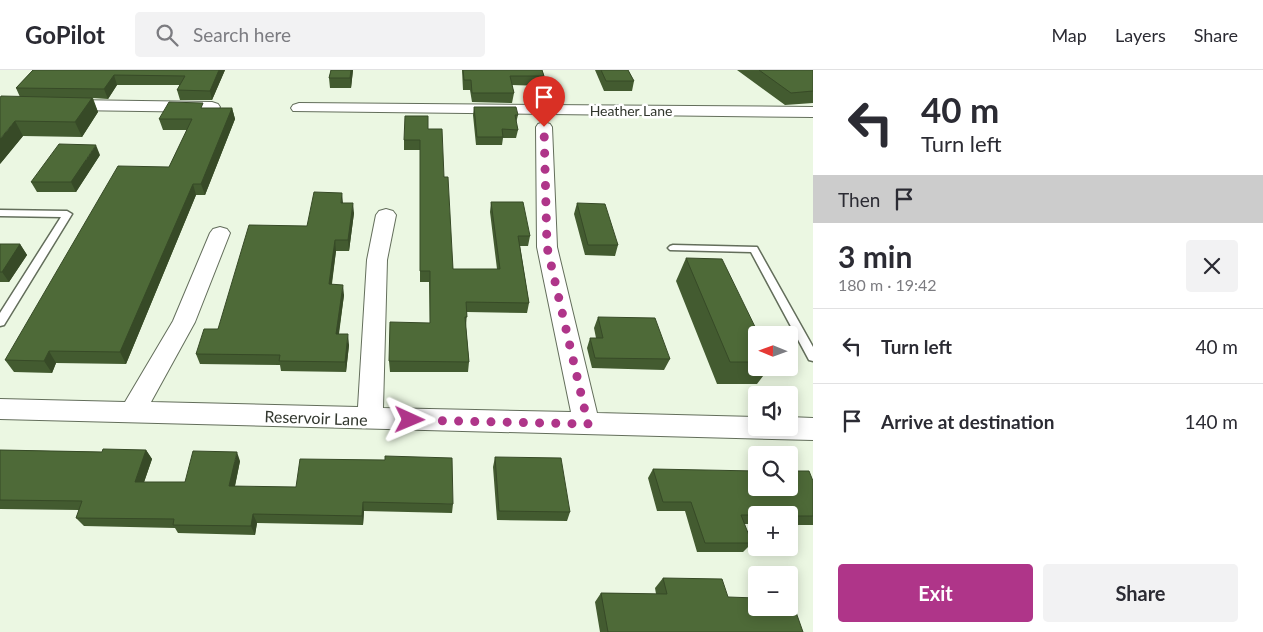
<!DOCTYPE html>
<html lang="en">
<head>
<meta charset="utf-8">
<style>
  :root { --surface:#fff; --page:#f2f2f3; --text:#2b2b33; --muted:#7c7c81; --line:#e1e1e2; --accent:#af3589 }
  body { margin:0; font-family:Lato,sans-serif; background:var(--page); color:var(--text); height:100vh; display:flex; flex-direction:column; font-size:19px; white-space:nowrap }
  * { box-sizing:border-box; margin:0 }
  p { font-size:16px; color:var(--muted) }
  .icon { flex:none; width:28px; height:28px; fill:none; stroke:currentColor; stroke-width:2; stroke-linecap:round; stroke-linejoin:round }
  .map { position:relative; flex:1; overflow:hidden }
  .side { display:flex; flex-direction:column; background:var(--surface); width:450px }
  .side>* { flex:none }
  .top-card { background:#fff; color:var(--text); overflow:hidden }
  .needle { width:32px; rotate:271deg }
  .tools { position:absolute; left:748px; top:256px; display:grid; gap:10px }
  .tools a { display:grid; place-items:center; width:50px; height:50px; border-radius:5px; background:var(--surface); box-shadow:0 2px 12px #0003; font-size:25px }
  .pin { position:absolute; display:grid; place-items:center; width:42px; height:42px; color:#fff; margin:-51px -21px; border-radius:50% 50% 50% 0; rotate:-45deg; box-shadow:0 0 5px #0007 }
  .pin .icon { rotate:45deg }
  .me { position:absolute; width:55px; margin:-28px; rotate:91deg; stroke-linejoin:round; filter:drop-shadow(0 0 4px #0008) }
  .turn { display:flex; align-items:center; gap:18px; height:105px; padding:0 25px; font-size:22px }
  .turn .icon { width:65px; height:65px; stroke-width:2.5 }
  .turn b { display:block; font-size:35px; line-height:42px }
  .then { display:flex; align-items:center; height:48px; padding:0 25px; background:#0003; gap:10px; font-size:19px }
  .round { display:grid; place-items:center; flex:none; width:52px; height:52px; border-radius:5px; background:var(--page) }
  .summary { display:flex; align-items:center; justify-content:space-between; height:85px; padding:0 25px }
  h1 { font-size:30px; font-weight:700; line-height:38px }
  .primary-button { display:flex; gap:10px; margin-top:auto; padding:10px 25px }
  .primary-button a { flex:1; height:58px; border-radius:5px; background:var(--accent); color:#fff; font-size:20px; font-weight:700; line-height:58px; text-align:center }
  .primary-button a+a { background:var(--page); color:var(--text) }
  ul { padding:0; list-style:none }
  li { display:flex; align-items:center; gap:15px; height:75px; padding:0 25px; border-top:1px solid var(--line) }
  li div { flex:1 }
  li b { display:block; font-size:19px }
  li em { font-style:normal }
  header { display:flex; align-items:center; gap:30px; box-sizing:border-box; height:70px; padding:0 25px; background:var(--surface); border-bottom:1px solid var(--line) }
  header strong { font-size:24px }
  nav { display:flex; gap:28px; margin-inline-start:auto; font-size:18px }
  .search { width:350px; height:45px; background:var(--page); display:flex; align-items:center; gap:12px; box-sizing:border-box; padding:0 18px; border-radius:5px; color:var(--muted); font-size:19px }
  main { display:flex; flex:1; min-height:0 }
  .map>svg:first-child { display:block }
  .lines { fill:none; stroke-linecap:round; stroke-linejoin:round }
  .service-casing { stroke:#636e5b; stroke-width:3 }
  .minor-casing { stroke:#636e5b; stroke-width:2 }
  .service { fill:#fff; fill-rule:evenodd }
  .minor { fill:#fff; fill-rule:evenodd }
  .wall { fill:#435b30 }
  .shaded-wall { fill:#374a27 }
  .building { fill:#4e6a38; stroke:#374a27 }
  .route { stroke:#af3589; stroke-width:9; stroke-dasharray:0 16.2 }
  .labels { text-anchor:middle; stroke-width:5; stroke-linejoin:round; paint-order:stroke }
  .far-street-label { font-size:14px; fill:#31362d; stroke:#fff }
  .street-label { font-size:16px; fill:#31362d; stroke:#fff }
</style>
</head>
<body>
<header>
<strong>GoPilot</strong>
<div class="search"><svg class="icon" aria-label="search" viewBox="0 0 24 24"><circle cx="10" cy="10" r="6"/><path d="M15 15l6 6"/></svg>Search here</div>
<nav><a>Map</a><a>Layers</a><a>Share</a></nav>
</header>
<main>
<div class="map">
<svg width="813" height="562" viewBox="0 0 813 562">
  <rect width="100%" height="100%" fill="#ebf7e2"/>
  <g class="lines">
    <g class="service-casing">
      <path id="service" d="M0,140L67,141L72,144L4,255L0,256V243L61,147L0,146Z
        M673,175L757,177L813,277V291L809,290L751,182L670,180L668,178L670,176Z"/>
    </g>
    <g class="minor-casing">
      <path id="minor" d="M0,29L212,32L218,34L220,37L218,40L212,42L0,39Z
        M299,33L813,37V47L293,41L291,38L293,35Z
        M544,52L550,54L552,57L557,177L597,343L756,347V358H789V347L813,348V370L0,349V329L125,332L173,251L210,163L213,159L220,157L227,159L230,163L195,252L151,332L358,337L367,190L376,145L379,141L386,139L393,141L396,145L387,190L383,338L571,342L537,177L536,57L538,54Z"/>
    </g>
    <use href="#service" class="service"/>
    <use href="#minor" class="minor"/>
  </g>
  <path class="wall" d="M33,0H225L212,30H180L177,20L180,15H117L108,29L93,28L98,42L82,67L23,66L0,94L20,27L16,18Z
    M331,0H353L351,18H330L329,8Z
    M462,0H542L544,6L542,16L512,15L514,23L512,33L472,32L470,20H463Z
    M595,0H628L634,11L632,21H604Z
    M737,0H813V33L785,35Z
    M474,37L518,45L516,53L518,60L516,68H503L502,75H476L473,45Z
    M205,38H232L235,49L205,125H196L126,294L56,293L52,303L14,302L5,290L169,97L187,60H163L159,49Z
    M428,59L444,107L453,199H497L490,142L491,132L530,166L528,176H520L529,233L527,243L467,242L466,257L469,292L468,302H390L389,291L430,253L429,212H420V80H404V70Z
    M100,85L76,122H37L31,112Z
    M343,133L354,143L349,181H336L332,214L344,225L339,264L349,275L346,302L281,301L280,295L200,294L196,284L307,156Z
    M577,133L618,175L615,186L585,185L574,144Z
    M0,174H20L27,185L9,212H0Z
    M686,188L756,265V298H769L757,314H717L676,211Z
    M598,247L670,289L664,300L592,298L587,278L590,268H596L594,258Z
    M0,380L102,382L146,380L152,389L144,412H185L240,391L235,416L453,434L452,443L364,441L363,455L257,453L255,465L178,463L175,458L84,456L76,448L79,440L0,439Z
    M495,387L570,442L567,451L497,450L493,397Z
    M653,399L813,411V455H789V445H756V454H744L752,473L743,482H697L685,441H657L648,408Z
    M663,508L728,527L803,562H600L595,532L601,523L656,524L655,518Z"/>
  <path class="shaded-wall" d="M219,0H225L212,30L210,21Z
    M351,0H353L351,18L350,8Z
    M114,5L117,15L108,29L104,19Z
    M92,28L98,42L82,67L75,52Z
    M232,38L235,49L205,125L201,114Z
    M15,51L23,66L0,94V69Z
    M96,75L100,85L76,122L71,112Z
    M193,114L196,125L126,294L120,282Z
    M342,123L343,133H341Z
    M353,133L354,143L349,181L348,170Z
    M335,170L336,181L330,225L329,214Z
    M20,174L27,185L9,212L2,202Z
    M343,215L344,225L337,275L336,264Z
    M348,264L349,275L346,302L345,292Z
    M49,281L56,293L52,303L44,291Z
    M146,380L152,389L141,421L135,412Z
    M237,382L240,391L233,425L229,416Z
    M363,432L364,441L363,455L362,446Z
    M253,444L257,453L255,465L251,456Z"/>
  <path class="building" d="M33,0H219L210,21L177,20L185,6L114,5L104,19L16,18Z
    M331,0H351L350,8H329Z
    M463,0H542L544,6H510L514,23H472L471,10H464Z
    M601,0H628L634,11H606Z
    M759,0H813V21L791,23Z
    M1,26L92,28L75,52L15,51L0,69V28Z
    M169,32L203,33L201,38H232L201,114H193L120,282L49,281L44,291L5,290L118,96L169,97L192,49H159Z
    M474,37H516L518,45H515L518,60L502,59L503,67H477Z
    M405,46H428V59H442L444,107H448L453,199H500L491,132H523L530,166H518L529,233L466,232L467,247H465L469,292L389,291L390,252L430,253V201H420V70H404Z
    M59,74L96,75L71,112H31Z
    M314,122L342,123L341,133H353L348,170H335L329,214L343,215L336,264H348L345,292L279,291L280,285L196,284L204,259H218L249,155L307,156Z
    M577,133L605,134L618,175H588Z
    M0,174H20L2,202H0Z
    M686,188L722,189L759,265H756V292H730Z
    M598,247L655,248L670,289L595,288L590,268H603Z
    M103,379L146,380L135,412H185L193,381L237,382L229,416L296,417L300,389L385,390V386L452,388L453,434L363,432L362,446L253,444L251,456L173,455L174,449L76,448L82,431L0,430V380L102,382Z
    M495,387L561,388L570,442L499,441Z
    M653,399L756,401V418H789V401H809L813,411V446H789V445H741L752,473H705L691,432H663Z
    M663,508L722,509L728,527L756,528V538H789V528H791L803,562H608L601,523L667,524Z"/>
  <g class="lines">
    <path class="route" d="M410,350L588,354L547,177L544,57"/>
  </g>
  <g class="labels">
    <g class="far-street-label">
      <text x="631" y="46">Heather Lane</text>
    </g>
    <g class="street-label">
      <text transform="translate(316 348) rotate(2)" y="6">Reservoir Lane</text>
    </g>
  </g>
</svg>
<div class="tools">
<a><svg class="needle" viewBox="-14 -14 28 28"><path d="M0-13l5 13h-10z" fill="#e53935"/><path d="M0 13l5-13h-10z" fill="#7c7c81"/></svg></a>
<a><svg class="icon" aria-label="sound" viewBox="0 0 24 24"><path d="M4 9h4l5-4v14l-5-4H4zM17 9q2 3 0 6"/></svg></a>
<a><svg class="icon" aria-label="search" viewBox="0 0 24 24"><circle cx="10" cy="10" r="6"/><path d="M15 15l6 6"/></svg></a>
<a>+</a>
<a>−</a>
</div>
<div class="pin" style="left:544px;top:57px;background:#d93025"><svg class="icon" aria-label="arrive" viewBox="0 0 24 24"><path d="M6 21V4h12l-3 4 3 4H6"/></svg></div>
<svg class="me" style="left:410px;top:350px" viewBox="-20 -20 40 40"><path d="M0-17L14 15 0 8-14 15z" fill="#af3589" stroke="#fff" stroke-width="4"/></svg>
</div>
<section class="side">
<div class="top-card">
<div class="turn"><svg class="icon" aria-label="left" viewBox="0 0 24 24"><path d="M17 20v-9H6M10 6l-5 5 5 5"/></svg><div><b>40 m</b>Turn left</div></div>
<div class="then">Then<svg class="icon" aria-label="arrive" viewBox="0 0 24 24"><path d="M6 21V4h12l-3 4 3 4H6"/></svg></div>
</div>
<div class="summary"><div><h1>3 min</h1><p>180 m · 19:42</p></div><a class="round"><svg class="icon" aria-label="close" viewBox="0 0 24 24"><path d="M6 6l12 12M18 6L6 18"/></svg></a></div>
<ul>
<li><svg class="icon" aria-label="left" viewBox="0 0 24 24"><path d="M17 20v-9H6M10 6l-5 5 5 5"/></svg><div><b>Turn left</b></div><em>40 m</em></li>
<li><svg class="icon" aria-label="arrive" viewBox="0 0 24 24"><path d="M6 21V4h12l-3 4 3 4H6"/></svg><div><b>Arrive at destination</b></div><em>140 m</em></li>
</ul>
<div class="primary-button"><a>Exit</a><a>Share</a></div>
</section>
</main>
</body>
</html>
